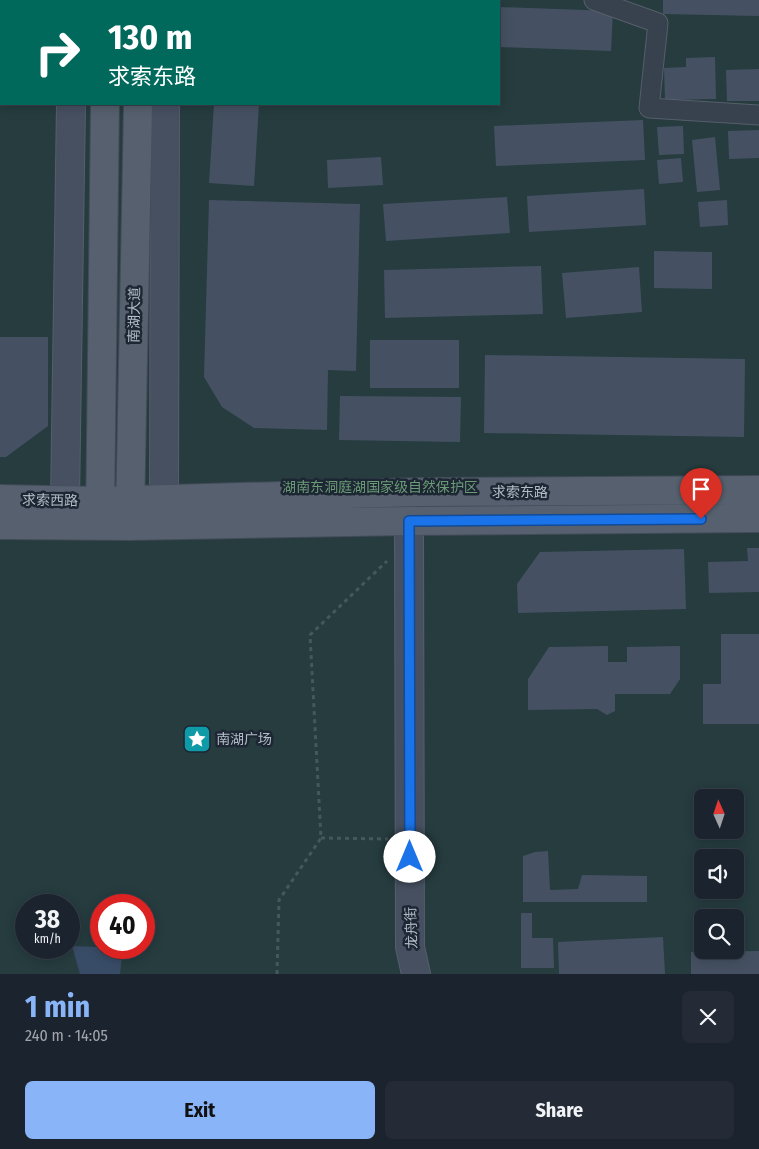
<!DOCTYPE html>
<html lang="en">
<head>
<meta charset="utf-8">
<style>
  :root { --surface:#1b232e; --page:#242b36; --text:#f1f3f6; --muted:#a0a4aa; --line:#39404a; --accent:#8ab4f8 }
  body { margin:0; font-family:"Fira Sans Condensed","Noto Sans SC",sans-serif; background:var(--page); color:var(--text); height:100vh; display:flex; flex-direction:column; font-size:19px; white-space:nowrap }
  * { box-sizing:border-box; margin:0 }
  p { font-size:16px; color:var(--muted) }
  .icon { flex:none; width:28px; height:28px; fill:none; stroke:currentColor; stroke-width:2; stroke-linecap:round; stroke-linejoin:round }
  .map { position:relative; height:974px; overflow:hidden }
  .panel { display:flex; flex-direction:column; background:var(--surface); flex:1 }
  .panel>* { flex:none }
  .banner { position:absolute; left:0px; top:0px; width:500px; height:105px; box-shadow:0 2px 12px #0003,0 0 0 1px var(--line); background:#00695c; color:#fff; overflow:hidden }
  .needle { width:32px; rotate:357deg }
  .buttons { position:absolute; left:694px; top:789px; display:grid; gap:10px }
  .buttons a { display:grid; place-items:center; width:50px; height:50px; border-radius:8px; background:var(--surface); box-shadow:0 2px 12px #0003,0 0 0 1px var(--line); font-size:25px }
  .speed { position:absolute; left:15px; top:894px; display:flex; gap:10px; font-size:25px; font-weight:700; text-align:center }
  .speed>* { display:grid; place-content:center; width:65px; height:65px; border-radius:50%; background:var(--surface); box-shadow:0 2px 12px #0003,0 0 0 1px var(--line); line-height:1 }
  .speed small { font-size:12px; font-weight:400 }
  .speed .limit { border:8px solid #d22; background:#fff; color:#111 }
  .pin { position:absolute; display:grid; place-items:center; width:42px; height:42px; color:#fff; margin:-51px -21px; border-radius:50% 50% 50% 0; rotate:-45deg; box-shadow:0 0 5px #0007 }
  .pin .icon { rotate:45deg }
  .me { position:absolute; width:55px; margin:-28px; rotate:0deg; stroke-linejoin:round; filter:drop-shadow(0 0 4px #0008) }
  .turn { display:flex; align-items:center; gap:18px; height:105px; padding:0 25px; font-size:22px }
  .turn .icon { width:65px; height:65px; stroke-width:2.5 }
  .turn b { display:block; font-size:35px; line-height:42px }
  .round { display:grid; place-items:center; flex:none; width:52px; height:52px; border-radius:8px; background:var(--page) }
  .headline { display:flex; align-items:center; justify-content:space-between; height:85px; padding:0 25px }
  h1 { font-size:30px; font-weight:700; line-height:38px; color:var(--accent) }
  .primary-button { display:flex; gap:10px; margin-top:auto; padding:10px 25px }
  .primary-button a { flex:1; height:58px; border-radius:8px; background:var(--accent); color:#111; font-size:20px; font-weight:700; line-height:58px; text-align:center }
  .primary-button a+a { background:var(--page); color:var(--text) }
  .map>svg:first-child { display:block }
  .green { fill:#263c3f; fill-rule:evenodd }
  .water { fill:#394c67 }
  .building { fill:#455162 }
  .lines { fill:none; stroke-linecap:round; stroke-linejoin:round }
  .street-casing { stroke:#565f6c; stroke-width:21 }
  .secondary-casing { stroke:#565f6c; stroke-width:30 }
  .primary-casing { stroke:#414a57; stroke-width:30 }
  .path { stroke:#44595c; stroke-width:3; stroke-dasharray:4 4; stroke-linecap:butt }
  .street { stroke:#38414e; stroke-width:19 }
  .secondary { stroke:#465061; stroke-width:28 }
  .primary { stroke:#56606e; stroke-width:28 }
  .route-casing { stroke:#114b97; stroke-width:12 }
  .route { stroke:#1a73e8; stroke-width:9 }
  .labels { text-anchor:middle; stroke-width:5; stroke-linejoin:round; paint-order:stroke }
  .street-label { font-size:14px; fill:#b4bcc9; stroke:#1d2633 }
  .park-label { font-size:14px; fill:#6b9a76; stroke:#1d2633 }
  .poi-label { font-size:14px; fill:#b4bcc9; stroke:#1d2633; text-anchor:start }
</style>
</head>
<body>
<div class="map">
<svg width="759" height="974" viewBox="0 0 759 974">
  <rect width="100%" height="100%" fill="#242f3e"/>
  <path class="green" d="M0,0H759V974H0ZM1,1H499V104H1ZM702,798H735V830H702ZM702,858H735V890H702ZM26,905H69V948H26ZM101,905H144V948H101ZM702,918H735V950H702Z"/>
  <path class="water" d="M72,946L123,948L120,974H80Z"/>
  <path class="building" d="M663,0H759V16L663,14Z
    M499,7L613,11L611,51L499,47Z
    M715,57L716,99L665,100L664,68L686,67V58Z
    M759,69V101H727L726,70Z
    M214,104H259L254,186L209,183Z
    M643,120L645,160L496,166L494,126Z
    M683,126L684,154L659,155L657,127Z
    M759,130V158L729,159L728,131Z
    M715,137L720,190L697,192L692,140Z
    M381,157L383,185L328,188L327,160Z
    M681,158L683,182L659,184L657,160Z
    M644,189L646,225L529,232L527,196Z
    M507,197L510,233L386,241L383,204Z
    M209,200L360,204L356,371L328,370L327,430L254,428L222,407L204,377Z
    M727,200L728,225L700,227L698,202Z
    M654,251L712,252V289L654,288Z
    M541,266L543,314L385,318L384,270Z
    M639,267L642,312L566,318L562,273Z
    M0,337H48V426L6,457H0Z
    M370,340H459V388H370Z
    M485,355L745,359L744,437L484,433Z
    M340,396L461,397L460,442L339,440Z
    M747,548H759V592L709,593L708,562L748,561Z
    M684,549L686,609L518,613L517,584L540,552Z
    M721,634H759V724H703V684H721Z
    M608,646V662H627V647L680,646V679L670,694H615V711L607,715L597,709L528,710V679L549,647Z
    M548,851L550,890L578,889L582,875L647,876V902H523V856L535,852Z
    M521,913H532V938H553L554,968H521Z
    M663,937L665,974H559L558,942Z
    M759,951V974H691V952Z"/>
  <g class="lines">
    <g class="street-casing">
      <path id="street" d="M594,0L658,23L649,108L759,115"/>
    </g>
    <g class="secondary-casing">
      <path id="secondary" d="M73,1V0
        M167,1V0
        M164,498L165,104
        M65,500L71,104
        M409,521L410,947L416,974"/>
    </g>
    <g class="primary-casing">
      <path id="primary" d="M107,1V0
        M140,1V0
        M0,499L101,501L420,492L759,490
        M130,517L138,104
        M100,520L105,104
        M0,525L130,526L409,521L759,518"/>
    </g>
    <path class="path" d="M321,838L388,839
      M277,974L279,900L321,838L310,635L387,561"/>
    <use href="#street" class="street"/>
    <use href="#secondary" class="secondary"/>
    <use href="#primary" class="primary"/>
  </g>
  <g class="lines">
    <g class="route-casing">
      <path id="route" d="M410,857L409,521L701,519"/>
    </g>
    <use href="#route" class="route"/>
  </g>
  <defs>
    <g id="sight-square" transform="scale(1.4375)"><rect x="-9" y="-9" width="18" height="18" rx="4" fill="#0f9aa8" stroke="#1d2633"/><path d="M0-6L1.8-2.2L6-1.7L2.9 1.2L3.7 5.4L0 3.3L-3.7 5.4L-2.9 1.2L-6-1.7L-1.8-2.2Z" fill="#fff"/></g>
  </defs>
  <g fill-rule="evenodd">
    <use href="#sight-square" x="197" y="739"/>
  </g>
  <g class="labels">
    <g class="street-label">
      <text transform="translate(134 315) rotate(-89)" y="5">南湖大道</text>
      <text x="520" y="497">求索东路</text>
      <text transform="translate(50 500) rotate(1)" y="5">求索西路</text>
      <text transform="translate(411 928) rotate(-92)" y="5">龙舟街</text>
    </g>
    <g class="park-label">
      <text x="380" y="492">湖南东洞庭湖国家级自然保护区</text>
    </g>
    <g class="poi-label">
      <text x="216" y="744">南湖广场</text>
    </g>
  </g>
</svg>
<div class="buttons">
<a><svg class="needle" viewBox="-14 -14 28 28"><path d="M0-13l5 13h-10z" fill="#e53935"/><path d="M0 13l5-13h-10z" fill="#a0a4aa"/></svg></a>
<a><svg class="icon" aria-label="sound" viewBox="0 0 24 24"><path d="M4 9h4l5-4v14l-5-4H4zM17 9q2 3 0 6"/></svg></a>
<a><svg class="icon" aria-label="search" viewBox="0 0 24 24"><circle cx="10" cy="10" r="6"/><path d="M15 15l6 6"/></svg></a>
</div>
<div class="speed"><div>38<small>km/h</small></div><div class="limit">40</div></div>
<div class="pin" style="left:701px;top:519px;background:#d93025"><svg class="icon" aria-label="arrive" viewBox="0 0 24 24"><path d="M6 21V4h12l-3 4 3 4H6"/></svg></div>
<svg class="me" style="left:410px;top:857px" viewBox="-20 -20 40 40"><circle r="19" fill="#fff"/><path d="M0-13L10 11 0 6-10 11z" fill="#1a73e8"/></svg>
<div class="banner">
<div class="turn"><svg class="icon" aria-label="right" viewBox="0 0 24 24"><path d="M7 20v-9h11M14 6l5 5-5 5"/></svg><div><b>130 m</b>求索东路</div></div>
</div>
</div>
<section class="panel">
<div class="headline"><div><h1>1 min</h1><p>240 m · 14:05</p></div><a class="round"><svg class="icon" aria-label="close" viewBox="0 0 24 24"><path d="M6 6l12 12M18 6L6 18"/></svg></a></div>
<div class="primary-button"><a>Exit</a><a>Share</a></div>
</section>
</body>
</html>
